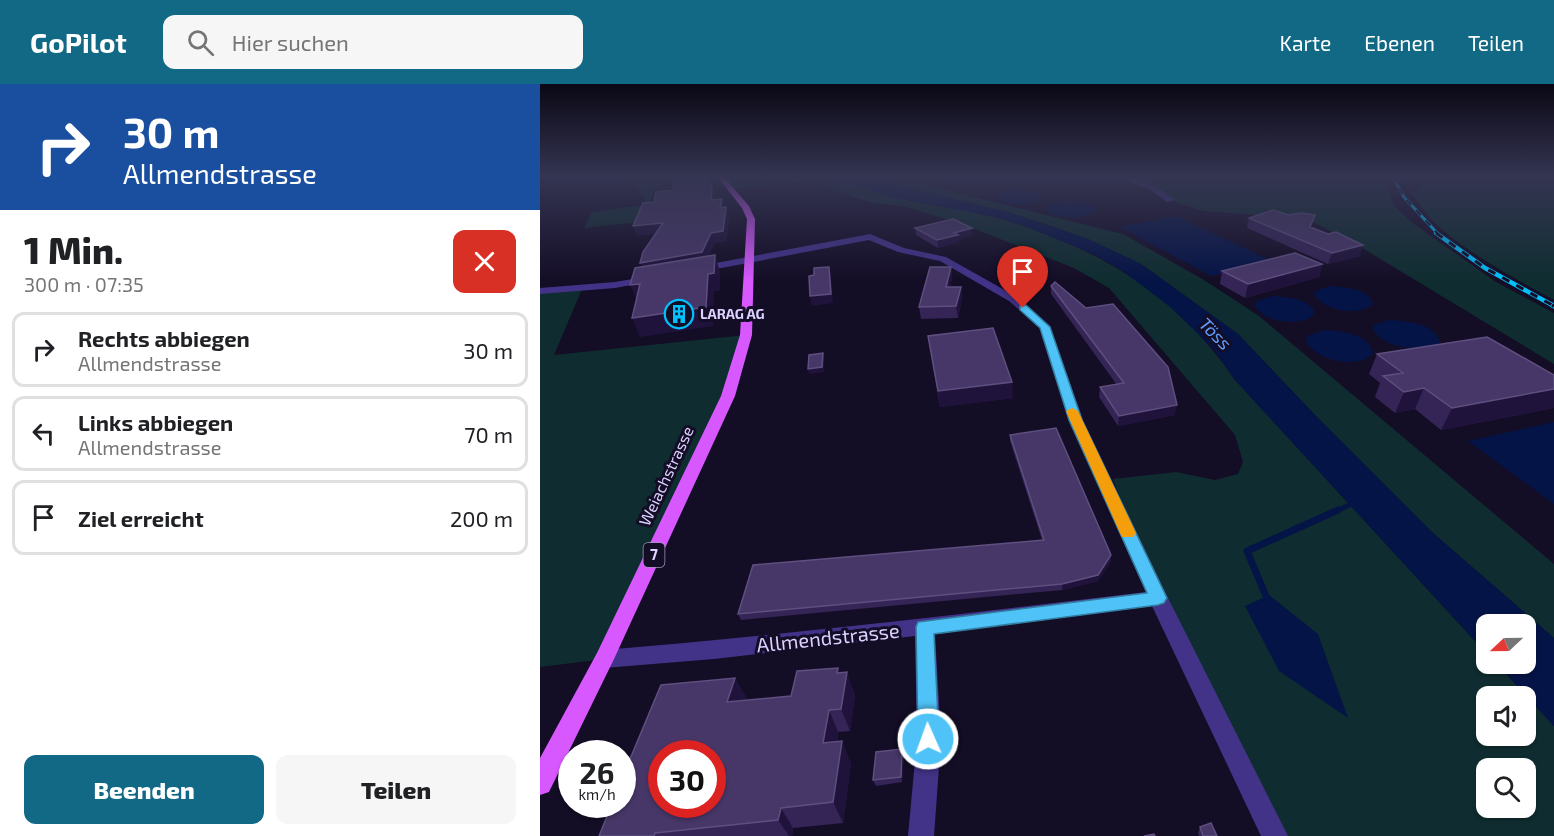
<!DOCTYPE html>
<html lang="de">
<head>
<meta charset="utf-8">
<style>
  :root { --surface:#fff; --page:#f6f6f6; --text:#202124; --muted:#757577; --line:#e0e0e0; --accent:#126985 }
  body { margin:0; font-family:"Exo 2",sans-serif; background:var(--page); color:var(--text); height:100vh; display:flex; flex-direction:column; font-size:22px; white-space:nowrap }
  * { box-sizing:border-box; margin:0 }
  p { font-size:20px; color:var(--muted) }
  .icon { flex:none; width:33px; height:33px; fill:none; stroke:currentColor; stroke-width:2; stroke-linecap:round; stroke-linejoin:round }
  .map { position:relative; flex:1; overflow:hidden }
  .sheet { display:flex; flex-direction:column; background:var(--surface); width:540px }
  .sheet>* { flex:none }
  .hud { background:#1a4fa0; color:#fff; overflow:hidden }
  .needle { width:39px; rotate:248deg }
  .fabs { position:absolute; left:936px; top:530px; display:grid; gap:12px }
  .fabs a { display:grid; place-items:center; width:60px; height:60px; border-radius:12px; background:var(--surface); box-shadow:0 2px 4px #0004; font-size:30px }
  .speed { position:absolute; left:18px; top:656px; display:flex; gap:12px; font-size:30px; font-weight:700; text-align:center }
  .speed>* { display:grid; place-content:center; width:78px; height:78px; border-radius:50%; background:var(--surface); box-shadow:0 2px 4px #0004; line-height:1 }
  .speed small { font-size:15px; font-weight:400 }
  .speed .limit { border:9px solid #d22; background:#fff; color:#111 }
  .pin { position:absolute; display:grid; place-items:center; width:51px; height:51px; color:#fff; margin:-62px -26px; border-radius:50% 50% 50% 0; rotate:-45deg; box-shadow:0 0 6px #0007 }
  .pin .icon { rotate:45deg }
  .me { position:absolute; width:66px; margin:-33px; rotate:358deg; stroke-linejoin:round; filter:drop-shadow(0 0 4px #0008) }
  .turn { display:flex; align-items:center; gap:21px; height:126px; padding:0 24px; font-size:27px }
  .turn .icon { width:78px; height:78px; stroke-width:2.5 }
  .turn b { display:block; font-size:42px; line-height:51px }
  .round { display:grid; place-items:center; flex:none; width:63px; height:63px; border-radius:12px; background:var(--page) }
  .headline { display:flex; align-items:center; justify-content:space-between; height:102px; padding:0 24px }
  h1 { font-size:36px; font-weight:800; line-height:45px }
  .cta { display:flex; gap:12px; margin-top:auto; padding:12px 24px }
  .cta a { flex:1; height:69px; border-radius:12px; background:var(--accent); color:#fff; font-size:24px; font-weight:800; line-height:69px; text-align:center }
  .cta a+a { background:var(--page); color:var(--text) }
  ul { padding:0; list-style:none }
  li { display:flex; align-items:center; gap:18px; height:75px; margin:0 12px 9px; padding:0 12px; border:3px solid var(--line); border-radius:12px }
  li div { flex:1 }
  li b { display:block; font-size:22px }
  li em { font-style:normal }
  header { display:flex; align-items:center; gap:36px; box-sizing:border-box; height:84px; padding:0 30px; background:var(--accent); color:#fff }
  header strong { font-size:28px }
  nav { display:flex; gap:33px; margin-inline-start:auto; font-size:21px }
  .search { width:420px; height:54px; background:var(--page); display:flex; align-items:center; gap:15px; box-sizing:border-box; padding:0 21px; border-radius:12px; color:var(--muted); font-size:22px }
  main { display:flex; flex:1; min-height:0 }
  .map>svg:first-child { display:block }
  .green { fill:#0f2d30; fill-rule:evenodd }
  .water { fill:#051446 }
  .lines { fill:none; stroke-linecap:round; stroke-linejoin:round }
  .stream-far1 { stroke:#051446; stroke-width:5 }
  .stream { stroke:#051446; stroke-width:7 }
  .minor { fill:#423389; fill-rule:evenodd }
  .primary { fill:#d758ff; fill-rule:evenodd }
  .rail-far2-casing { stroke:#00c1fc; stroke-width:3 }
  .rail-far1-casing { stroke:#00c1fc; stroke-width:4.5 }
  .rail-casing { stroke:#00c1fc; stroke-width:5 }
  .rail-far2 { stroke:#140d26; stroke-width:2; stroke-dasharray:7; stroke-linecap:butt }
  .rail-far1 { stroke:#140d26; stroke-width:3; stroke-dasharray:8; stroke-linecap:butt }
  .rail { stroke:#140d26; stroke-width:4; stroke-dasharray:10; stroke-linecap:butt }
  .wall { fill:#352456 }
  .shaded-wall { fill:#20133b }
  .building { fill:#473768; stroke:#5e4f80; stroke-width:1.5; fill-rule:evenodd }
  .route { fill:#4fc3f7; stroke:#337fa1; stroke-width:1.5 }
  .slow { fill:#f59e0b }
  .labels { text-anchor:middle; stroke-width:6; stroke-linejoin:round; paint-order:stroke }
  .far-poi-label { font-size:14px; font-weight:bold; fill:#ddd1ff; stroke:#140d26; text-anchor:start }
  .shield { fill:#140d26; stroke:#a196be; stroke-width:1.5 }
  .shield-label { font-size:15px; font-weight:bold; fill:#ddd1ff }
  .street-label { font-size:16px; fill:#ddd1ff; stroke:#140d26 }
  .water-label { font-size:18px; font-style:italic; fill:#5f9fff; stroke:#140d26 }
  .near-street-label { font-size:20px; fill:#ddd1ff; stroke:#140d26 }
</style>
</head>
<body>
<header>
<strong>GoPilot</strong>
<div class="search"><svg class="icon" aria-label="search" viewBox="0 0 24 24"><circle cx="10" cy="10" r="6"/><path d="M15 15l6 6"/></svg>Hier suchen</div>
<nav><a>Karte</a><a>Ebenen</a><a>Teilen</a></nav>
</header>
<main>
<section class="sheet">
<div class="hud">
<div class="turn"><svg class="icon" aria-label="right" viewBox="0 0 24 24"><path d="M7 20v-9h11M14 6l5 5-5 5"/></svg><div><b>30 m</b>Allmendstrasse</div></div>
</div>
<div class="headline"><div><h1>1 Min.</h1><p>300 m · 07:35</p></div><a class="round" style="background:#d93025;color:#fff"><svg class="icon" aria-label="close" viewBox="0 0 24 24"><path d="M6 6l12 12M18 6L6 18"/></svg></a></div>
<ul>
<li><svg class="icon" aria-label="right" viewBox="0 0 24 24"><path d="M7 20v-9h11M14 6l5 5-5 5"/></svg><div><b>Rechts abbiegen</b><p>Allmendstrasse</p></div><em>30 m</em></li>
<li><svg class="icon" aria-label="left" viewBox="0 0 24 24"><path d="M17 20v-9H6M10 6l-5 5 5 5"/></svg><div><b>Links abbiegen</b><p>Allmendstrasse</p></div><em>70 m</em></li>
<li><svg class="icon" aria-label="arrive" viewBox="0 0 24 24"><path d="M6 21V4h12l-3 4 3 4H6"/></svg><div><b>Ziel erreicht</b></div><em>200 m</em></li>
</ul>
<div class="cta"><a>Beenden</a><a>Teilen</a></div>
</section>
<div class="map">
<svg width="1014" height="752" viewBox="0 0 1014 752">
  <rect width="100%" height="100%" fill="#140d26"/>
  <path class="green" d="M89,92H130L131,98L115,103L101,138L44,144L52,128L103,121L105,115Z
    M181,92C214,92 252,88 285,92C307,94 328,107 350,112C385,120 422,124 457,134C554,161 638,211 695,296L946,569V579H956L1014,642V752H735L618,514L573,395L636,388L675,396L698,390L703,378L695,351L569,204L534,184L414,137L362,122L333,119L301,109L271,96L191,105ZM946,612H986V651H946ZM946,684H986V723H946Z
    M318,92H415L390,102L583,150L664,196L719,232L1014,480V554L893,449L775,331L698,250L601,180L548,155L511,142L468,128Z
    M576,92H843L854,122L874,140L956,198L1014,229V280L814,159L773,138L747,133L663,127L630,116L600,98Z
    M877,92H1014V216C977,196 918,164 890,134C883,126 877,116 870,108L881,105Z
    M42,205L14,271L206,251L201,272L64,575L0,583V207Z"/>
  <path class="water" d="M286,92H318L468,128L548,155L601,180L698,250L775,331L893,449L1014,554V642L956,579H986V540H946V569L695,296L673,264L629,222L583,187L556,171L482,141L455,133L347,112Z
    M478,106L497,107L504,113C493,123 468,123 456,113L462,108Z
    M528,117L547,119L557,125C547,137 517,135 506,126L511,120Z
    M636,132L732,177L671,192L580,143Z
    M790,202C804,203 829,204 833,220C820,233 783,227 774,210L775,207Z
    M733,212C748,213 763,214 774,225V231C761,243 722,239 715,221L717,217Z
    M849,236C867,237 893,239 900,257L898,261C876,266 847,266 833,246L834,241Z
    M784,246C801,247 829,249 833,269C818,287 775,276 766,257L767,252Z
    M1014,338V420L928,357Z
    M729,511L778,550L808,634L739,587L705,522Z"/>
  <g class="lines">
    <path class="stream-far1" d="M794,428L814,419"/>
    <path class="stream" d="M726,512L707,467L798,426"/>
    <path class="minor" d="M573,92C595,92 618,101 634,116L627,118L609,105Z
      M330,150L364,164L406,173L477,213L509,241L543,336L628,514L748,752H721L612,522L395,550L401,655L394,752H368L377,655L375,552L174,575L64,584L57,581L54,575L57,569L64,566C245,551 425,530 606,508L529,336L500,244L469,217L400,177L358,168L329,156L160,188L155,185L160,182Z
      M110,192L115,195L113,197L75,204L0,210V204L75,198Z"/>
    <path class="primary" d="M177,92H183L209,122L215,135L212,251L195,312L74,575L9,708L0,711V674L57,569L181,312L200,251L207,135L202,124Z"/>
    <g class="rail-far2-casing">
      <path id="rail-far2" d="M852,92L864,113L898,150"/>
    </g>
    <g class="rail-far1-casing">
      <path id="rail-far1" d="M896,149L945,184L1014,222"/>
    </g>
    <g class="rail-casing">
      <path id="rail" d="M1012,221L1014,222"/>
    </g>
    <use href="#rail-far2" class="rail-far2"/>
    <use href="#rail-far1" class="rail-far1"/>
    <use href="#rail" class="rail"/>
  </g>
  <path class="wall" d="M709,134L771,143L820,172L788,180L707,144Z
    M375,144L432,151L419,155V158L398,164L376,151Z
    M782,180L779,193L705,214L680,200L682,187Z
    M411,183L412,194L410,203H421L422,214L418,234L381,235L379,223Z
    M511,202L635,331L578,342L559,313L560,303L577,301L511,210Z
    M388,252L473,314L400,323Z
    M837,270L1014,291V324L901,346L875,325L855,329L835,313L840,299L829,290Z
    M470,351L571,471V477L558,497L522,506L201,536L198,530L502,456L470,357Z
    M298,584L299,589L315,611L310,647L298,648L297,658L311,679L303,739L253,744L252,752H59L207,616L251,612Z
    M362,665L364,670L362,698L336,702L333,696Z
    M660,743L677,752H659L658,749Z"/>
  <path class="shaded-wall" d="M172,103L175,112V126L171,116Z
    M182,115L185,125L180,124Z
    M186,123L189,133L187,158L175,159L166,179L105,190L100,179L171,149Z
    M123,139L127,149L97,152L93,142Z
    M432,144V151L419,155V158L398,164L397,156L414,149Z
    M823,161L820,172L788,180L792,169Z
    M175,171L180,188V207H174L173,242L100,253L92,234L168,190Z
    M782,180L779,193L705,214L708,200Z
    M289,183L291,192L293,219L272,222L270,212Z
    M411,183L412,194L408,214L406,203Z
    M100,200L98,219L90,201Z
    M421,203L422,214L418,234L416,222Z
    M283,269L284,274V288L269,290L268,285Z
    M472,298L473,314L400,323L398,307Z
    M884,304L875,325L855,329L864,308Z
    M1014,305V324L901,346L912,324Z
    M637,321L635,331L578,342L579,332Z
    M571,471V477L558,497L522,506V500Z
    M298,584L305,603L307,588L315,611L310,647L301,625L297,589Z
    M195,594L208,616L187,618Z
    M289,626L298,648L293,681L283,659Z
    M302,657L311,679L303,739L293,718Z
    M362,665L364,670L362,698L361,693Z
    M241,724L253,744L252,752H249L238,736Z"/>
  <path class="building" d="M134,92H163L172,103L171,116L182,115L180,124L186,123L183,147L171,149L162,168L100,179L103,168L123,139L93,142L103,119L114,118L116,108L133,106Z
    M733,126L748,131L762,129L775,131L770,143L788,150L796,148L823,161L792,169L709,134Z
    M413,135L432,144L414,149L418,151L397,156L375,144Z
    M755,169L782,180L708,200L682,187Z
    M175,171L174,189L168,190L166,223L92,234L100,200L90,201L95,184Z
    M289,183L291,210L270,212L269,192L274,191V184Z
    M390,183H411L406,203H421L416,222L379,223Z
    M515,198L546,224L573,220L628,283L637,321L579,332L560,303L584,299L511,202Z
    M453,244L472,298L398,307L388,252Z
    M947,253L1014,291V305L912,324L884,304L864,308L843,292L863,289L837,270Z
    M283,269L282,283L268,285L269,271Z
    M516,344L571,471L558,491L522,500L198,530L213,481L504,456L470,351Z
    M298,584L297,589L307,588L301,625L289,626L283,659L302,657L293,718L241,724L238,736L115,749L114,752H59L72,720H82V694L121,601L195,594L187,618L251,612L257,587ZM122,669H172V720H122Z
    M362,665L361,693L333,696L336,668Z
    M671,739L677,752H663L660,743Z
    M614,750L615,752H604Z"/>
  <linearGradient id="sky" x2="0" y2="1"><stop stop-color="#0b0715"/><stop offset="0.47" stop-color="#343552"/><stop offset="1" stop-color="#343552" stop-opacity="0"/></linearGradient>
  <rect width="1014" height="197" fill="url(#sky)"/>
  <path class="route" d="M480,221H486L510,243L542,336L627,514L624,519L618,521L394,550L399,655L396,662L388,665L381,662L378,655L376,543L378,538L607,509L529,336L500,244L480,226Z"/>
  <path class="slow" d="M532,324L538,327L596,449L593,453H582L580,449L526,327Z"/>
  <defs>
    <g id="building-ring" transform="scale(1.5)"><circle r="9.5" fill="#140d26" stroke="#00c1fc" stroke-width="1.5"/><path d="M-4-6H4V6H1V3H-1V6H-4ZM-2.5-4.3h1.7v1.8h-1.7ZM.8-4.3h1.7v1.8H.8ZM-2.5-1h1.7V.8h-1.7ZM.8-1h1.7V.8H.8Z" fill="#00c1fc"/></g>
  </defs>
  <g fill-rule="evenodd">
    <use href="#building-ring" x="139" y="230"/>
  </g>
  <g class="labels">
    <g class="far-poi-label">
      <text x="160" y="235">LARAG AG</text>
    </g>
    <rect class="shield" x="103.5" y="459" width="21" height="24" rx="4.5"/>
    <g class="shield-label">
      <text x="114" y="476">7</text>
    </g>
    <g class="street-label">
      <text transform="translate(126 392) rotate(-65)" y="6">Weiachstrasse</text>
    </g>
    <g class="water-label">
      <text transform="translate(675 250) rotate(45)" y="6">Töss</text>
    </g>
    <g class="near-street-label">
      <text transform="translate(288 554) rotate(-6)" y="7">Allmendstrasse</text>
    </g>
  </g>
</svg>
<div class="fabs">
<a><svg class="needle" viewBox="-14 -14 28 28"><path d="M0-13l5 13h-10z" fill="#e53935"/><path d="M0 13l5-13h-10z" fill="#757577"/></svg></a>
<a><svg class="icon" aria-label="sound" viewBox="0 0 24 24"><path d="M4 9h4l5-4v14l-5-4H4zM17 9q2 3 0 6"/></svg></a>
<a><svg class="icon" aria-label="search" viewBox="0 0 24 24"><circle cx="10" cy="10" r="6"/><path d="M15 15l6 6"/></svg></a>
</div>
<div class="speed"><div>26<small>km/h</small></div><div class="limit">30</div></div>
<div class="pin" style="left:483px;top:224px;background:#d93025"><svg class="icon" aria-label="arrive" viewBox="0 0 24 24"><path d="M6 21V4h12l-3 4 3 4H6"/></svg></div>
<svg class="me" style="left:388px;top:655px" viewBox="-20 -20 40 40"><circle r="17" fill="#4fc3f7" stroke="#fff" stroke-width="3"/><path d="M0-11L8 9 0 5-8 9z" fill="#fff"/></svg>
</div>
</main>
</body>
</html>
